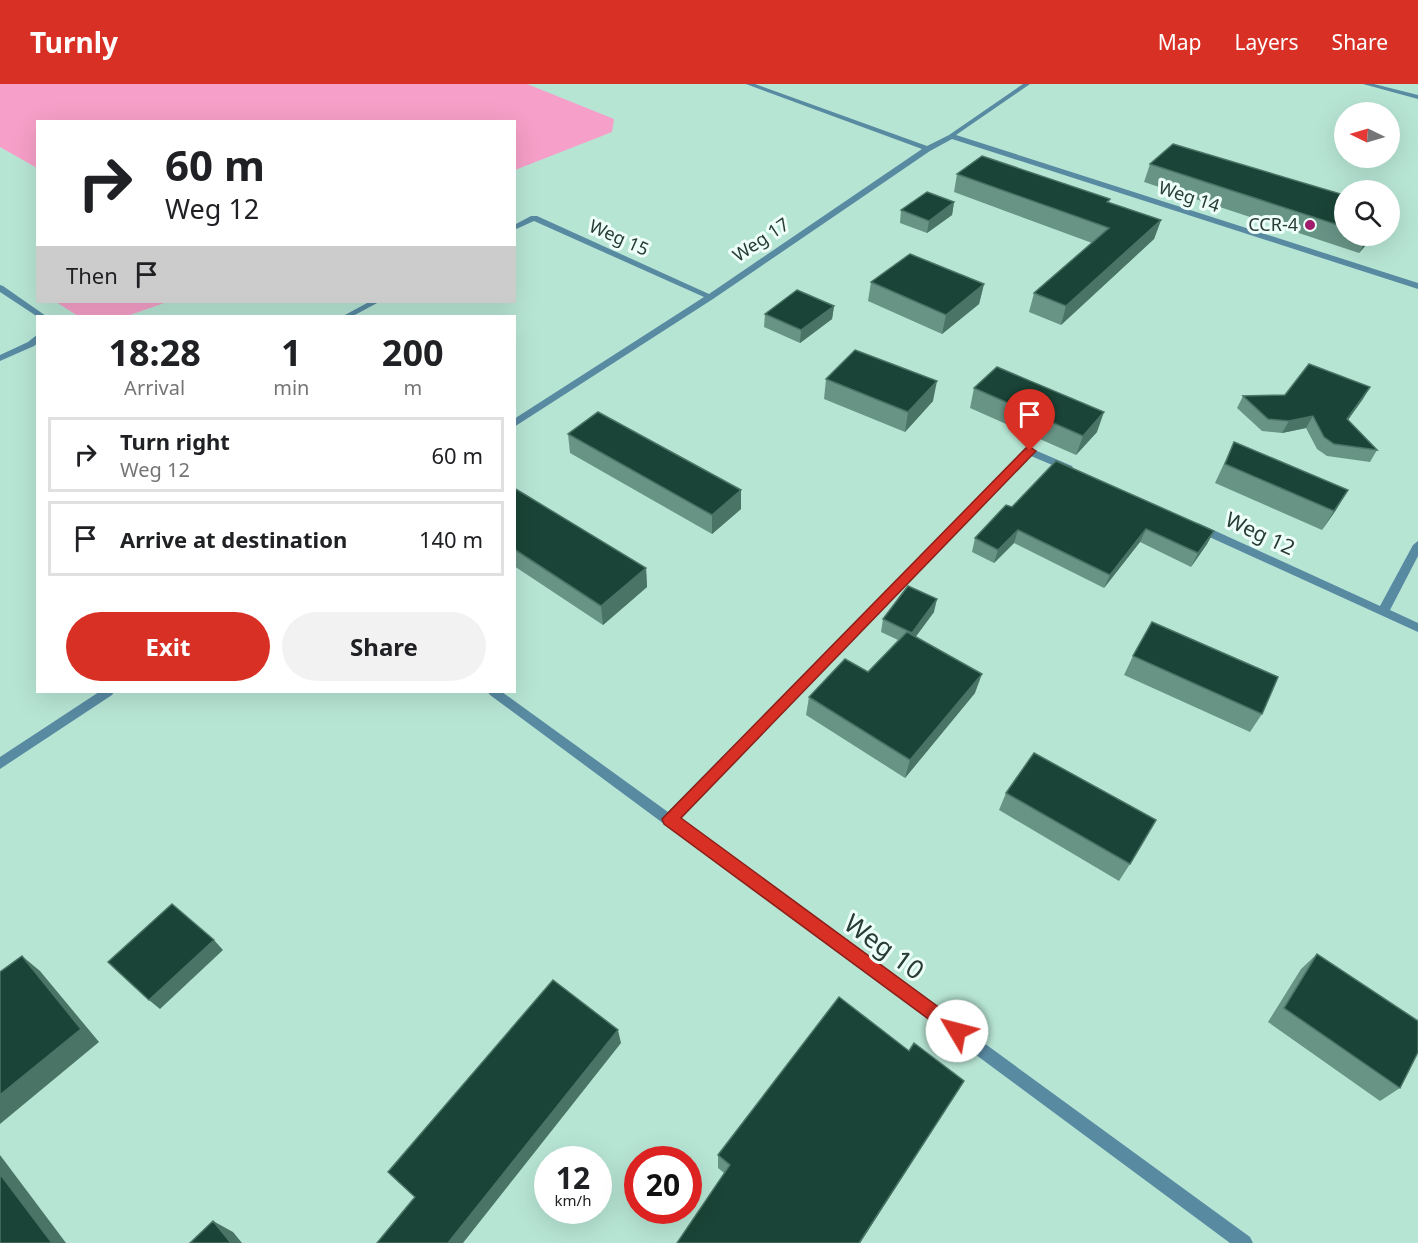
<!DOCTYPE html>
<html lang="en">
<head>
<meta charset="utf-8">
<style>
  :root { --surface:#fff; --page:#f2f2f2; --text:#202124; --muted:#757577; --line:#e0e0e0; --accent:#d93025 }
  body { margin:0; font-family:"Noto Sans",sans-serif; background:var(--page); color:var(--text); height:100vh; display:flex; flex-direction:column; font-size:22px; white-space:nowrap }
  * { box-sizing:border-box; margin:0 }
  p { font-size:20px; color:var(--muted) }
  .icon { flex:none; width:33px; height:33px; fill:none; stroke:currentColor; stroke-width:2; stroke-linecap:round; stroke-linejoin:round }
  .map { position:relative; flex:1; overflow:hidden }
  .drawer { position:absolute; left:36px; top:231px; width:480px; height:378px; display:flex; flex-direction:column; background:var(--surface); border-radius:0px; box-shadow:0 6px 24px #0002 }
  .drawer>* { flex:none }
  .top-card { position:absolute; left:36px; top:36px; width:480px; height:183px; border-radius:0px; box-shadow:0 6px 24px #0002; background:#fff; color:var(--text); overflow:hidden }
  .needle { width:39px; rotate:275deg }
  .buttons { position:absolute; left:1334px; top:18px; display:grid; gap:12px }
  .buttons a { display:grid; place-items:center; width:66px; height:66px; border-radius:50%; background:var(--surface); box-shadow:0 6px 24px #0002; font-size:30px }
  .speed { position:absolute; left:534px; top:1062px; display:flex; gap:12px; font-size:30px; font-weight:700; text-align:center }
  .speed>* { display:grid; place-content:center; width:78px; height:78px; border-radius:50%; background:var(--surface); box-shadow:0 6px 24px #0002; line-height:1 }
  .speed small { font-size:15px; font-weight:400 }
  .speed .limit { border:9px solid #d22; background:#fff; color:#111 }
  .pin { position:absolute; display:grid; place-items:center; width:51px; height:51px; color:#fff; margin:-62px -26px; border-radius:50% 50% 50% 0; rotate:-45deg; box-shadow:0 0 6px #0007 }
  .pin .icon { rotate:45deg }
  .me { position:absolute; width:66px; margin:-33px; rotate:307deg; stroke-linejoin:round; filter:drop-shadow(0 0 4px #0008) }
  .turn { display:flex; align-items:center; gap:21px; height:126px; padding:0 30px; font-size:27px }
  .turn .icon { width:78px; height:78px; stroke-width:2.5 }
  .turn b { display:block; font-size:42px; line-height:51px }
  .then { display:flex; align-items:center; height:57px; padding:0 30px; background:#0003; gap:12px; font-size:22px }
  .eta { display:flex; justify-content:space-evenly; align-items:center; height:102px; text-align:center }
  .eta b { font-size:36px; font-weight:700; line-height:42px }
  .action { display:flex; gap:12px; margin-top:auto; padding:12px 30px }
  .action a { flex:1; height:69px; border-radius:36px; background:var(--accent); color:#fff; font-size:24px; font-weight:700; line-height:69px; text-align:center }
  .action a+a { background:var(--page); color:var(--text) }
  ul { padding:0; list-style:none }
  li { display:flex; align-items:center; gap:18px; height:75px; margin:0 12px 9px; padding:0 18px; border:3px solid var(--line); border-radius:0px }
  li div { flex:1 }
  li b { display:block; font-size:22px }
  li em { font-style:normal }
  header { display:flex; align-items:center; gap:36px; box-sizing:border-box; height:84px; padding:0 30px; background:var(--accent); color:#fff }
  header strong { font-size:28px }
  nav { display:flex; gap:33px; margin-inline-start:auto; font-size:21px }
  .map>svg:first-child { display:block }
  .water { fill:#f69fc8 }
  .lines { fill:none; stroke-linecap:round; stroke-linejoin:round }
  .service { fill:#588aa2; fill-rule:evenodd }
  .wall { fill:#689486 }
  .shaded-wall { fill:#497466 }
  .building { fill:#1a4437; stroke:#497466; stroke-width:1.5 }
  .route { fill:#d93025; stroke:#8d1f18; stroke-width:1.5 }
  .poi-dot { fill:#a11c6b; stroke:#edfff8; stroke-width:2 }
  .labels { text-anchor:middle; stroke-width:6; stroke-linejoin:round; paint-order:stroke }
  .far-street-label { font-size:18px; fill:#283b34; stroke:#edfff8 }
  .far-poi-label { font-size:18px; fill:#283b34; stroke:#edfff8; text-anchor:end }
  .street-label { font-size:21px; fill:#283b34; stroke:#edfff8 }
  .near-street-label { font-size:26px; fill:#283b34; stroke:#edfff8 }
</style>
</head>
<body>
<header>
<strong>Turnly</strong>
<nav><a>Map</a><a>Layers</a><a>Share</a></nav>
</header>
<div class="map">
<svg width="1418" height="1159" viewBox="0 0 1418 1159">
  <rect width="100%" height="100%" fill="#b7e5d4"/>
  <path class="water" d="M0,0H527L614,35L612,48L515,86L514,38H38L37,84L0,63Z
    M56,218H167L127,232H78Z"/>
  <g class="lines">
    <path class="service" d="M746,0H755L927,62L949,51L1023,0H1030L956,51L1418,199V205L952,55L930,67L713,215L514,343V335L704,213L534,137L514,146V141L531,132H537L709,210L922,65Z
      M1363,0H1374L1418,11V15Z
      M0,201L3,202L46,232L38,233L0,208Z
      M369,218H379L353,232H343Z
      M38,250V259L34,262L0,277V271L28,258Z
      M1030,364L1072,382L1073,384L1068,387L1064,386L1031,372L678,736L1250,1153L1253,1159H1230L490,611L488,608H502L668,728L1026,365Z
      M1198,439L1380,522L1413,461L1418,457V472L1390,526L1418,539V548L1194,446L1193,443Z
      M99,608H114L112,611L0,685V673Z"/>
  </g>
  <path class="wall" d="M1150,80L1344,111V152H1374L1359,169L1144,98Z
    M957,90L1110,115L1109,118L1161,136L1154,155L1061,241L1029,228L1034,209L1092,159L954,108Z
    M954,118L952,131L927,149L900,139L901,126Z
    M871,198L984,200L979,220L942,250L868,217Z
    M834,222L832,235L800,259L764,243L765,230Z
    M826,295L933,317L905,348L824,315Z
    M1370,303L1348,336L1377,366L1370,378L1327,372L1317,365L1306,344L1282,349L1262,347L1237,324L1243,312L1285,311Z
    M974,304L1097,348L1076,371L970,324Z
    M568,350L741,406V425L712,450L570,369Z
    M1234,358L1336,426L1322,446L1215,399Z
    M514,404L646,484L647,503L603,541L514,482Z
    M1012,423L1214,447L1207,460L1191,483L1140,458L1104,504L1014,459L994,479L972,468L975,454Z
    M934,528L915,553L975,609L905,694L806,631L809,613L868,588L898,556L881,548L883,535Z
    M1133,572L1262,630L1250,648L1124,591Z
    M1006,709L1130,780L1119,797L999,726Z
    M1317,870L1400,1004L1380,1017L1268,938L1301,885Z
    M909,967L964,997L860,1159H677L724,1089L718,1084V1071Z"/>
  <path class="shaded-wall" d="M954,118L952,131L927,149L929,137Z
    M1161,136L1154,155L1061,241L1066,222Z
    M1368,152H1374L1359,169Z
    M984,200L979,220L942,250L946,231Z
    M834,222L832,235L800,259L801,246Z
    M937,297L933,317L905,348L908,328Z
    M1370,303L1363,315L1340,347L1347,335Z
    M1104,328L1097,348L1076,371L1083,352Z
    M1313,332L1306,344L1282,349L1289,337Z
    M741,406V425L712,450V431Z
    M1348,406L1336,426L1322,446L1334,427Z
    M1146,445L1140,458L1104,504L1110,491Z
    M1018,446L1014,459L994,479L998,466Z
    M1214,447L1207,460L1191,483L1198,469Z
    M646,484L647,503L603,541L601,522Z
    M937,515L934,528L909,562L912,549Z
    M982,590L975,609L905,694L910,676Z
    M214,856L223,866L160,925L149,916Z
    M22,872L40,887L99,958L0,1040V1011Z
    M618,946L621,959L463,1159H448Z
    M964,997L860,1159H859Z
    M0,1071L66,1159H52L0,1090Z
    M213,1137L233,1148L242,1159H231Z"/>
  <path class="building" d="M1173,60L1344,111V143L1150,80Z
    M982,72L1110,115L1107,118L1161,136L1066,222L1034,209L1109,144L957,90Z
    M927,108L954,118L929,137L901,126Z
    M910,170L984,200L946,231L871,198Z
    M797,206L834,222L801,246L765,230Z
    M855,266L937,297L908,328L826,295Z
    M1309,280L1370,303L1347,335L1377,366L1334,360L1324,353L1313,332L1289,337L1268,335L1243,312L1285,311Z
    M997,283L1104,328L1083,352L974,304Z
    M598,328L741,406L712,431L568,350Z
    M1234,358L1348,406L1334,427L1225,380Z
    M1056,377L1214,447L1198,469L1146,445L1110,491L1018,446L998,466L975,454L1006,421L1012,423Z
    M514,404L646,484L601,522L514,465Z
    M908,502L937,515L912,549L883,535Z
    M1152,538L1278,593L1262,630L1133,572Z
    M907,548L982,590L910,676L809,613L845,575L868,588Z
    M1034,669L1156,736L1130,780L1006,709Z
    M172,820L214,856L149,916L108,878Z
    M1317,870L1418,937V968L1400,1004L1284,924Z
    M22,872L81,945L0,1011V888Z
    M553,896L618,946L448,1159H377L415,1113L388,1088Z
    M839,913L909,967L914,959L964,997L859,1159H677L730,1081L718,1071Z
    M0,1090L52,1159H0Z
    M213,1137L231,1159H190Z"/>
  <path class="route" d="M1030,363L1036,367L1034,369L681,734L963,941L966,947L963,953L957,956L664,740L662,735L1026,364Z"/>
  <circle class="poi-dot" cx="1310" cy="141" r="6"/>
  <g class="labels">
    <g class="far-street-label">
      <text transform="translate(1189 113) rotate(18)" y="6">Weg 14</text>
      <text transform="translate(619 154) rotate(24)" y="6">Weg 15</text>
      <text transform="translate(761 156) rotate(-34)" y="6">Weg 17</text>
    </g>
    <g class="far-poi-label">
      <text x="1298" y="147">CCR-4</text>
    </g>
    <g class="street-label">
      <text transform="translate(1260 450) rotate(25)" y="7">Weg 12</text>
    </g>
    <g class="near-street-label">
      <text transform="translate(884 863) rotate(36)" y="9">Weg 10</text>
    </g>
  </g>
</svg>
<div class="buttons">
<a><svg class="needle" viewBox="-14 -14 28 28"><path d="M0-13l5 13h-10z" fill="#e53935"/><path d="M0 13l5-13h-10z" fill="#757577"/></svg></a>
<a><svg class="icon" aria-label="search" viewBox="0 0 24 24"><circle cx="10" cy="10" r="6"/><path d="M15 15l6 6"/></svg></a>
</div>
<div class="speed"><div>12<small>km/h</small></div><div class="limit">20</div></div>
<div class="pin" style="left:1030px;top:367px;background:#d93025"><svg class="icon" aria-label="arrive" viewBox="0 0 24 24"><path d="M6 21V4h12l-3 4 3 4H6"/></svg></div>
<svg class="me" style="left:957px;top:947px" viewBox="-20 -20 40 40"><circle r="19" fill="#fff"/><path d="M0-13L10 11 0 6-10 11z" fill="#d93025"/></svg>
<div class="top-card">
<div class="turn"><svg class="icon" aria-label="right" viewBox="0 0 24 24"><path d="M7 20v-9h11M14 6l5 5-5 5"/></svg><div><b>60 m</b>Weg 12</div></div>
<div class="then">Then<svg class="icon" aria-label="arrive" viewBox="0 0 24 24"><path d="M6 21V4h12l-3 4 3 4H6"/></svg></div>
</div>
<section class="drawer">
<div class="eta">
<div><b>18:28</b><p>Arrival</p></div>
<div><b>1</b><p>min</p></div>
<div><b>200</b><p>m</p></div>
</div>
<ul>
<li><svg class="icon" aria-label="right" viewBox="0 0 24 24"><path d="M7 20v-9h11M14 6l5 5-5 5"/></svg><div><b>Turn right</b><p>Weg 12</p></div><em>60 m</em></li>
<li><svg class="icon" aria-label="arrive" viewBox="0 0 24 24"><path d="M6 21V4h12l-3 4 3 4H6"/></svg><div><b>Arrive at destination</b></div><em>140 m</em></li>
</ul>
<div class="action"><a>Exit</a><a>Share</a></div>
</section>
</div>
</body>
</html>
